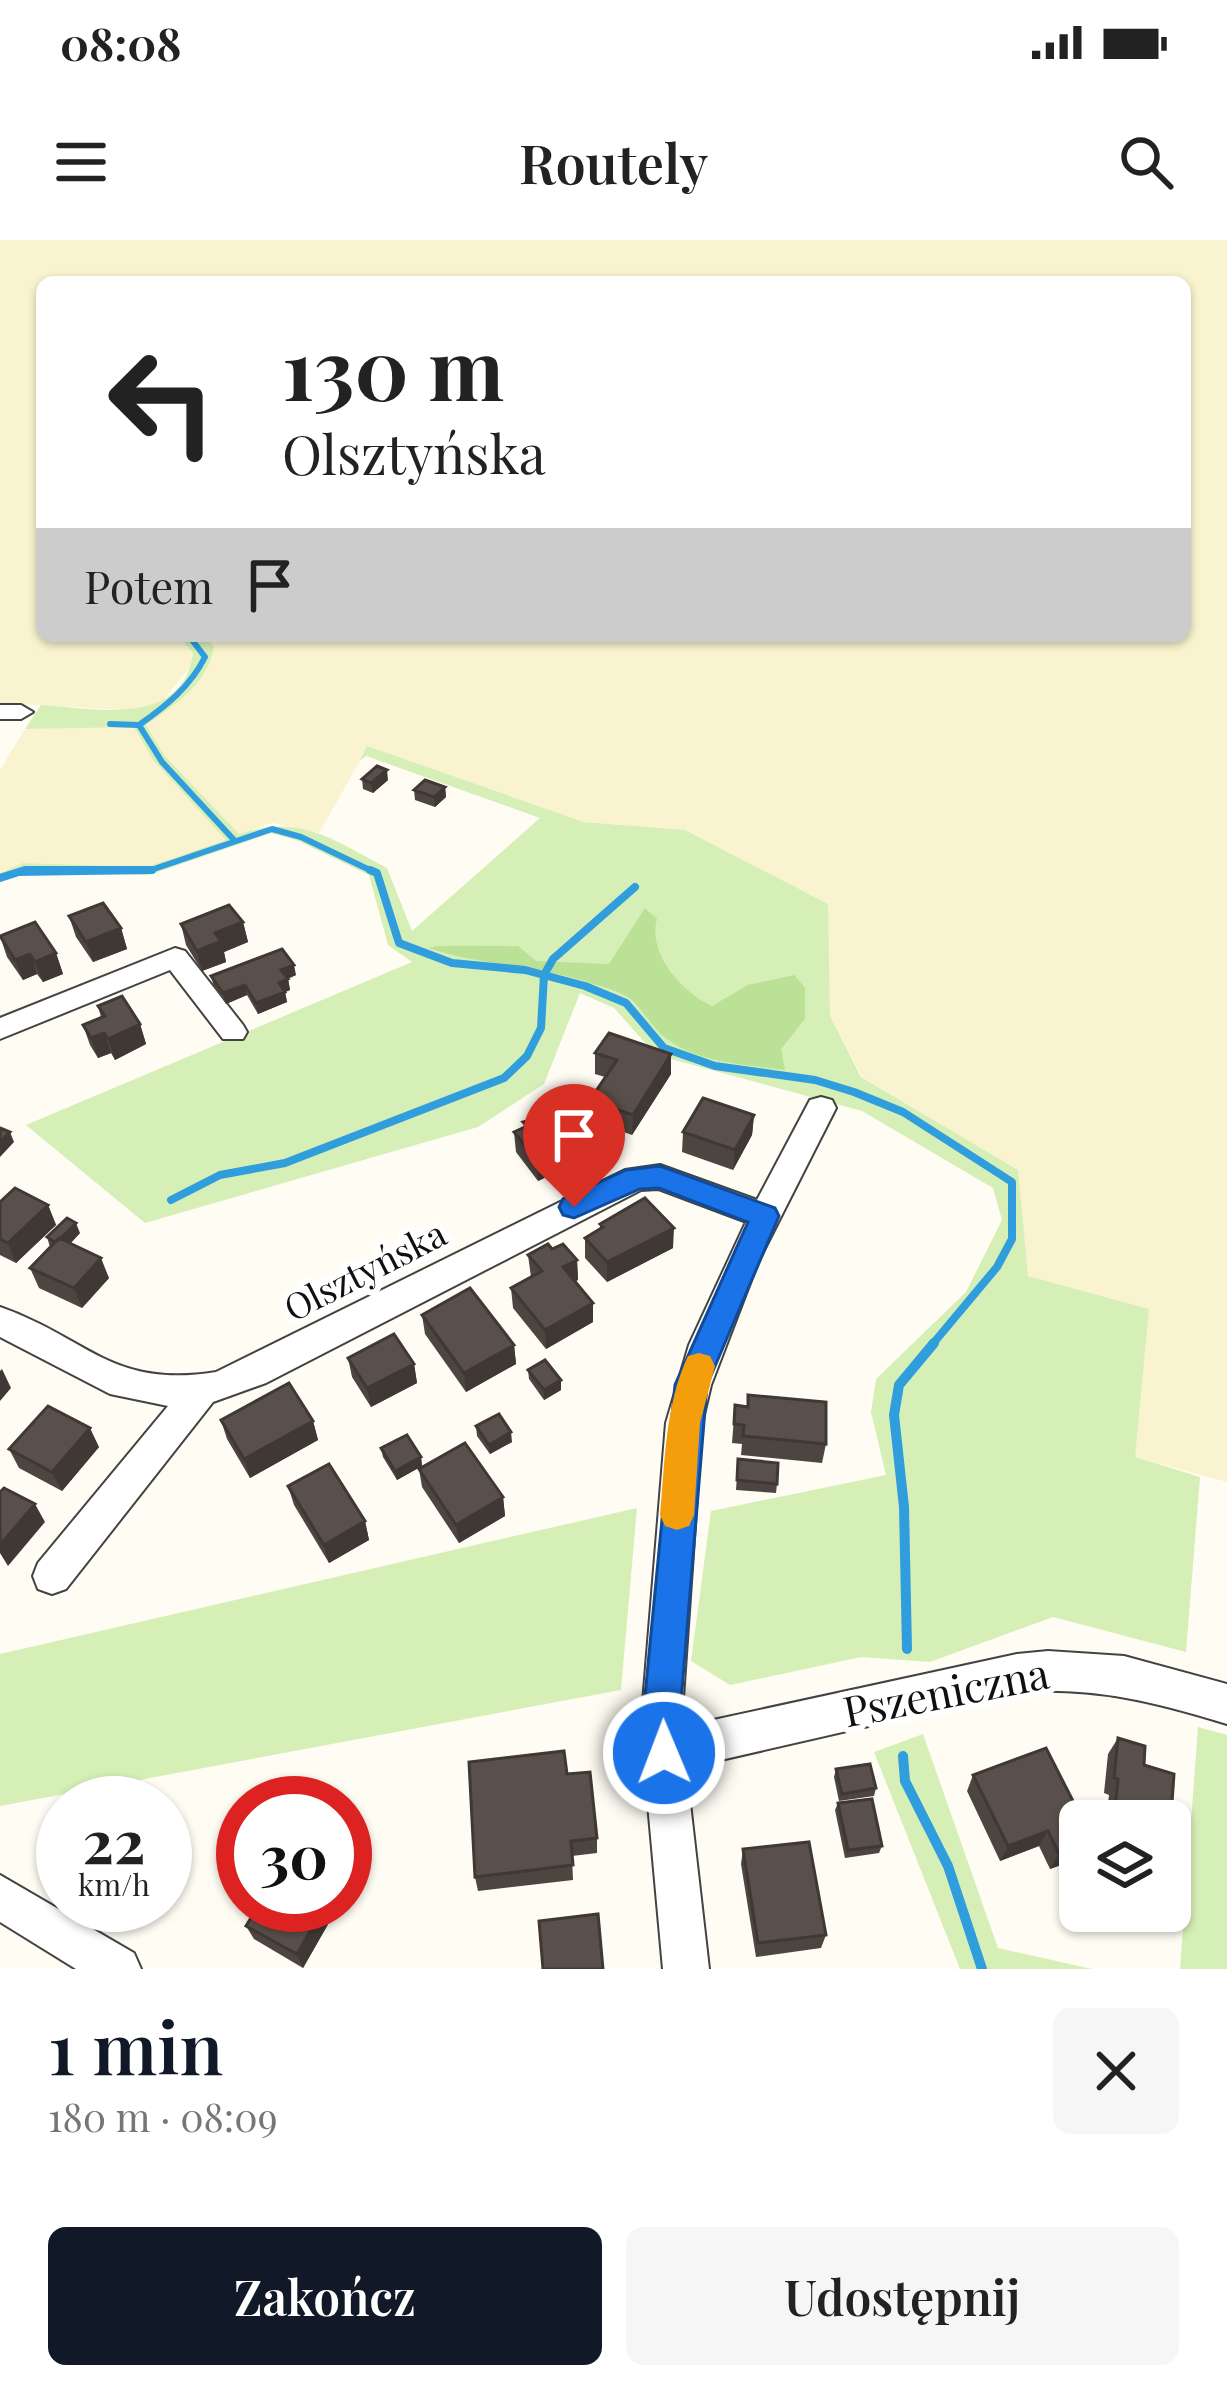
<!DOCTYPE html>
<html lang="pl">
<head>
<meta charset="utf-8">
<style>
  :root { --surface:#fff; --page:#f6f6f6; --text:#222; --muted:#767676; --accent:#111827 }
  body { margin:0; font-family:"Playfair Display",serif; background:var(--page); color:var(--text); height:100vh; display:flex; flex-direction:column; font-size:45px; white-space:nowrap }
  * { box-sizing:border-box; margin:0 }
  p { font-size:39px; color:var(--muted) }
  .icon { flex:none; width:66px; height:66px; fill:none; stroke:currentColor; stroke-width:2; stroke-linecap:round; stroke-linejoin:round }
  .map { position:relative; height:1729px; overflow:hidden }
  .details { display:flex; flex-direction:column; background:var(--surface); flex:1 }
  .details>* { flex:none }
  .banner { position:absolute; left:36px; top:36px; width:1155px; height:366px; border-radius:18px; box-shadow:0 3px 9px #0004; background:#fff; color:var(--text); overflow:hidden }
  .controls { position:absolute; left:1059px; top:1560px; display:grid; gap:24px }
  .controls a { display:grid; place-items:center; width:132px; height:132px; border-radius:18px; background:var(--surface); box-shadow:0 3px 9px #0004; font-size:60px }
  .speed { position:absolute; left:36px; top:1536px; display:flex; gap:24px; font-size:60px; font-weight:700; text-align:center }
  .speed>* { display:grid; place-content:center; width:156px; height:156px; border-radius:50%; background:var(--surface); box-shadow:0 3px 9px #0004; line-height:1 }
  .speed small { font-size:30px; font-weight:400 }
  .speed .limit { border:18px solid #d22; background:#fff; color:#111 }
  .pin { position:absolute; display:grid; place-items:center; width:102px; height:102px; color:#fff; margin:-123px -51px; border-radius:50% 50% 50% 0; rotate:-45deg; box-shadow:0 0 12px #0007 }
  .pin .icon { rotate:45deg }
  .me { position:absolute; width:132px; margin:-66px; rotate:359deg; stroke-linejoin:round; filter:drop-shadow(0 0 9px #0008) }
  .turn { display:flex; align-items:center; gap:42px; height:252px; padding:0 48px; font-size:54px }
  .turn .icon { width:156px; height:156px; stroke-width:2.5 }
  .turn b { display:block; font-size:84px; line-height:102px }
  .then { display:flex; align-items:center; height:114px; padding:0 48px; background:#0003; gap:24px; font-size:45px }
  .round { display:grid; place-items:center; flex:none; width:126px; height:126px; border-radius:18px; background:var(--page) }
  .headline { display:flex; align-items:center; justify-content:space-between; height:204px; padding:0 48px }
  h1 { font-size:72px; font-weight:600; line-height:90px; color:var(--accent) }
  .primary-button { display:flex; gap:24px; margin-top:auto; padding:24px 48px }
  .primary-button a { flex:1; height:138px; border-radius:18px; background:var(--accent); color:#fff; font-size:48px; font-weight:600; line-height:138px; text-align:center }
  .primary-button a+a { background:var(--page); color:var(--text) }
  .status { display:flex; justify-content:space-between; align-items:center; height:84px; padding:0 60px; background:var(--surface); direction:ltr }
  .status svg { height:33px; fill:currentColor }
  header { display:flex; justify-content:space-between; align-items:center; height:156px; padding:0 48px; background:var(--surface); font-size:54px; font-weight:600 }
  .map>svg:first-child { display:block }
  .farmland { fill:#f9f4cf }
  .green { fill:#d6efb7 }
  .forest { fill:#bae195 }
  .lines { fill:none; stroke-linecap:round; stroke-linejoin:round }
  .stream-far2 { stroke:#309ddc; stroke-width:6 }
  .stream-far1 { stroke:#309ddc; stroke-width:8 }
  .stream { stroke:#309ddc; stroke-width:10 }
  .minor-casing { stroke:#434343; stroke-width:4 }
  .minor { fill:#fff; fill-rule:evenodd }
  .wall { fill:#4d4540 }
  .shaded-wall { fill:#3f3834 }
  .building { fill:#5a504b; stroke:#3f3834; stroke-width:3 }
  .route { fill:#1a73e8; stroke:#114b97; stroke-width:3 }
  .slow { fill:#f59e0b }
  .labels { text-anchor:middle; stroke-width:12; stroke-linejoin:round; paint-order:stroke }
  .street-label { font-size:36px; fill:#101010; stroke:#fff }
  .near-street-label { font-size:42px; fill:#101010; stroke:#fff }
</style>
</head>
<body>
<div class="status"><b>08:08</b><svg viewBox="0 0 49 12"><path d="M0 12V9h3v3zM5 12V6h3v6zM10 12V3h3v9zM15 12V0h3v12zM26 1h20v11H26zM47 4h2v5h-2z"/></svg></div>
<header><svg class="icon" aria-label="menu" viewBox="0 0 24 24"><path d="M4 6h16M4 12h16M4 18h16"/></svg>Routely<svg class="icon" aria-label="search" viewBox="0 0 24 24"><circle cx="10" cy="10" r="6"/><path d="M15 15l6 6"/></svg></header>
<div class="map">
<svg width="1227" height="1729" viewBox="0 0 1227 1729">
  <rect width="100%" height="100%" fill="#fffcf3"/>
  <path class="farmland" d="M0,0H1227V1242L1134,1217L1149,1069L1028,1036L1017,930L862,837L830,776L827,664L685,590L584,582L368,507L319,593L273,583L239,594L165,516L146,485L163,473L214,406L203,396H1185V42H42V396H179L193,413L191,426L164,459L142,471L0,463Z
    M134,486L154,521L227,600L147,627L23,623L0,633V530L25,489Z"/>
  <path class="green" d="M179,396H203L214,406C209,443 175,465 146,485L165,516L239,594C300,573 333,600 387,628L412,691L540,578L366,516L360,521L367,506L584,582L685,590L828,664L830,776L861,837L1018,930L1028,1036L1149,1069L1135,1217L1200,1237L1186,1412L1053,1377L930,1422L861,1417L730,1445L691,1421L711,1271L886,1235L871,1172L876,1139L966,1052L1002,980L993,948L862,871L656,815L614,768L580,753L544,844L478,887L145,983L26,885L412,722L388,705L369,635L296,600L271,593L149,635L25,633L0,641V633L23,623L147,627L226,600L153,520L134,487L25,489L41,465C93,468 183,489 193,413Z
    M637,1268L621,1450L0,1566V1414Z
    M1198,1487L1227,1495V1729H1180Z
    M923,1494L998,1708L1092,1729H960L874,1512Z"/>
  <path class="forest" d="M645,668L657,679C647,714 683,753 712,766L748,745L794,735L805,748V779L781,809L785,830C749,825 700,823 670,801C653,790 646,774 633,761C624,752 603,747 590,743C537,725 481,726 429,708C438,704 500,707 518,706L536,721L609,724Z"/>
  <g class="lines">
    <path class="stream-far2" d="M189,396L205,417C190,447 166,466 139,485L162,522L235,601
      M110,484L138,485
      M16,633L148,631L272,589L301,597L376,633"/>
    <path class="stream-far1" d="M370,630L377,633L399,703L452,723L525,730L585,746L626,763L664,808L715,826L815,840L854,852L903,872L1012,942V999L997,1027L931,1106
      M0,638L25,630H152
      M171,960L220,935L285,923L504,838L527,816L541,788L544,735L553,719L635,647"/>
    <path class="stream" d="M907,1409L904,1267L894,1175L899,1145L934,1103
      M903,1516L905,1541L948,1626L982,1729"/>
    <g class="minor-casing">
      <path id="minor" d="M0,465H21L33,472L21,479H0Z
        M175,708L185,711L243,785L247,792L243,799H223L170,730L0,799V778Z
        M821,857L832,860L836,868L758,1022L711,1145L702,1183L681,1487L1017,1414L1048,1411L1124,1416L1227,1444V1484C1156,1462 1092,1446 1017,1452L686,1528L709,1729H663L641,1487L666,1183L689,1105L746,982L658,949L641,950L266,1143L213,1162L66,1349L52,1354L38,1349L33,1336L38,1323L168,1166L110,1154L0,1097V1067C87,1097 111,1149 216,1132L625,930L660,925L757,960L810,860Z
        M0,1635L134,1713L141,1729H76L0,1682Z"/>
    </g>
    <use href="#minor" class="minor"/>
  </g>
  <path class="wall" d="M362,539L388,540L373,553L363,549Z
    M445,547L446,557L435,567L415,560L414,550Z
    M69,676L121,688L127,709L93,722L76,697Z
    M243,682L248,702L224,712L226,722L202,731L186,705L181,684Z
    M0,696L56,713L63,734L43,742L37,734L23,740L7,717Z
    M296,735L288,739L290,750L285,752L287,762L258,774L247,755L226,764L214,747L211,736Z
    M98,766L140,784L146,804L115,820L111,813L98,818L90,805L83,785L101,777Z
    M595,813L671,834L632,895L610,887L597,871L596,851L605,837L595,834Z
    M754,875L752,895L733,930L682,912L683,892Z
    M523,882L579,921L538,941L516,912L514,892L524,888Z
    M0,962L48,965L56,985L16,1023L0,1015Z
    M600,984L673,1008L607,1042L585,1018V998L600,989Z
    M80,993L70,1004L109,1038L82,1068L39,1048L30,1028L50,1007L47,997Z
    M552,1009L577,1020L578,1040L575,1041L593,1082L546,1109L513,1068L511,1048L531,1037L528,1015Z
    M422,1075L514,1105L516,1124L466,1152L425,1094Z
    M348,1118L414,1124L417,1143L371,1167L352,1137Z
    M528,1130L561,1150L544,1160L529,1139Z
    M735,1165L826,1204L822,1223L741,1215L742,1204L732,1203Z
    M221,1180L313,1181L318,1200L250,1238L227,1199Z
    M476,1186L512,1202L490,1214L477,1196Z
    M99,1207L62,1251L19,1228L9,1209Z
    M381,1208L421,1217L422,1226L397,1240L383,1217Z
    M738,1219L777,1244L776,1253L736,1250Z
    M419,1229L503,1257L505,1276L459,1303L422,1247Z
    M288,1246L365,1281L369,1300L329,1323L294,1265Z
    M1118,1498L1144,1525L1170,1581H1106L1109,1555L1104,1553L1108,1514Z
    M836,1529L876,1548L874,1556L839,1561L834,1537Z
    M567,1534L597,1598V1613L572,1616L573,1640L478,1651L475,1637Z
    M973,1535L1075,1565L1067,1578L1080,1603V1609L1072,1621L1050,1629L1039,1606L1000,1621L967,1551Z
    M838,1563L882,1606L879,1613L845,1618L835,1570Z
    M743,1609L826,1695L821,1708L756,1717L741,1624Z
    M259,1665H339L303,1728L254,1699L246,1686Z"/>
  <path class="shaded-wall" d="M387,530L388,540L373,553L371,543Z
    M445,547L446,557L435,567L434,557Z
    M243,682L248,702L224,712L226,722L202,731L197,711L215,693Z
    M121,688L127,709L93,722L86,702Z
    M56,713L63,734L43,742L35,722Z
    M30,714L37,734L23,740L15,720Z
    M294,725L296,735L283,740L281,730Z
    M288,739L290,750L285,752L287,762L258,774L256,763L279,743Z
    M245,745L247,755L226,764L223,753Z
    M140,784L146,804L115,820L108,799Z
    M104,793L111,813L98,818L91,798Z
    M671,814V834L632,895L633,875Z
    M754,875L752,895L733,930L735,910Z
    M10,892L14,902L0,917V902Z
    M579,901V921L538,941L537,920Z
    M48,965L56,985L16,1023L8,1003Z
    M76,983L80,993L61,1013L57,1003Z
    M674,988L673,1008L607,1042V1022Z
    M101,1018L109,1038L82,1068L74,1048Z
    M577,1020L578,1040L564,1047L563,1027Z
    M593,1063V1082L546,1109L545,1090Z
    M514,1105L516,1124L466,1152L464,1133Z
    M414,1124L417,1143L371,1167L367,1148Z
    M2,1129L11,1148L0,1161V1131Z
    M561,1140V1150L544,1160V1150Z
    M313,1181L318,1200L250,1238L244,1219Z
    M90,1188L99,1207L62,1251L52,1232Z
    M511,1192L512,1202L490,1214L489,1205Z
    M421,1217L422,1226L397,1240L395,1231Z
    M503,1257L505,1276L459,1303L456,1285Z
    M35,1264L45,1282L8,1326L0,1313V1305Z
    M365,1281L369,1300L329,1323L324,1305Z
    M1075,1565L1066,1580L1063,1569Z
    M1048,1591L1039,1606L1000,1621L1008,1606Z
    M1080,1607L1072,1621L1050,1629L1059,1614Z
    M325,1665H339L303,1728L297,1714Z"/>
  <path class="building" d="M377,526L387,530L371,543L362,539Z
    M425,540L445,547L434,557L414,550Z
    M103,663L121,688L86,702L69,676Z
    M229,665L243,682L215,693L221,701L197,711L181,684Z
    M35,682L56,713L35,722L30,714L15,720L0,696Z
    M282,709L294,725L281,730L288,739L279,743L285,752L256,763L245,745L223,753L211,736Z
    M122,756L140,784L108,799L104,793L91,798L83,785L105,776L98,766Z
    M609,793L671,814L633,875L610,867L596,851L617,820L595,813Z
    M703,858L754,875L735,910L683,892Z
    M556,873L579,901L537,920L514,892L527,886L523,882Z
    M0,888L10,892L0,902Z
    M15,948L48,965L8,1003L0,999V962Z
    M645,958L674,988L607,1022L585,998L603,987L600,984Z
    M67,978L76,983L60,999L55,1002L47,997Z
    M59,998L101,1018L74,1048L30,1028Z
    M548,1004L552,1009L563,1004L577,1020L563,1027L593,1063L545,1090L511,1048L542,1031L528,1015Z
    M470,1048L514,1105L464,1133L422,1075Z
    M394,1094L414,1124L367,1148L348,1118Z
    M545,1120L561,1140L544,1150L528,1130Z
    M289,1143L313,1181L244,1219L221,1180Z
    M748,1155L826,1162V1204L743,1196L744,1185L734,1184L735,1165L748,1167Z
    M48,1166L90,1188L52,1232L9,1209Z
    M499,1174L511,1192L489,1205L476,1186Z
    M407,1195L421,1217L395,1231L381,1208Z
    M465,1203L503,1257L456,1285L419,1229Z
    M738,1219L778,1223L777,1244L737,1240Z
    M329,1224L365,1281L324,1305L288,1246Z
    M4,1248L35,1264L0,1305V1252Z
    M1118,1498L1145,1506L1144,1525L1174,1534L1170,1591V1581L1114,1580L1118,1539L1114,1538Z
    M1046,1508L1075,1565L1063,1569L1080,1603V1607L1059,1614L1048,1591L1008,1606L973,1535Z
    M564,1511L567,1534L590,1532L597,1598L571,1601L573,1625L475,1637L469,1522Z
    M870,1524L876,1548L842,1554L836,1529Z
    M872,1559L882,1606L848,1610L838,1563Z
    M809,1602L826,1695L758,1703L743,1609Z
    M259,1665H325L297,1714L246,1686Z
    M598,1674L603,1729H543L539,1681Z"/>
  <path class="route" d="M660,926L775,968L779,976L707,1145L679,1487L683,1513L677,1526L664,1531L651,1526L642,1487L675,1145L748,982L659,948L640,949L574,978L563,975L559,967L563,959L626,930Z"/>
  <path class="slow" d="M699,1113L710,1116L715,1126L700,1183L694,1275L689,1286L677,1290L665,1286L660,1275C665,1222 665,1165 688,1116Z"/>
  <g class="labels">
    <g class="street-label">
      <text transform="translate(365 1031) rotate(-27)" y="13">Olsztyńska</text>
    </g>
    <g class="near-street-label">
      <text transform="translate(946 1453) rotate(-11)" y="15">Pszeniczna</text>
    </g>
  </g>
</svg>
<div class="controls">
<a><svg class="icon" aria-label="layers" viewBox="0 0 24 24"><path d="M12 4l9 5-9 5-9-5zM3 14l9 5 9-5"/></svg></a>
</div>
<div class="speed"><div>22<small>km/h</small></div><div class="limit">30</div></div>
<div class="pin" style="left:574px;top:967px;background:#d93025"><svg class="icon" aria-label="arrive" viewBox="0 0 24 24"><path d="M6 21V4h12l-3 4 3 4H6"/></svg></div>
<svg class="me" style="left:664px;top:1513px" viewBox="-20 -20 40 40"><circle r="17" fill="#1a73e8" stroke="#fff" stroke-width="3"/><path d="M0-11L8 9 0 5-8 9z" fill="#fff"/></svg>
<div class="banner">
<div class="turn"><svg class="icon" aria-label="left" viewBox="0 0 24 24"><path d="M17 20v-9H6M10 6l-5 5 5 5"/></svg><div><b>130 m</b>Olsztyńska</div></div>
<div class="then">Potem<svg class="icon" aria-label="arrive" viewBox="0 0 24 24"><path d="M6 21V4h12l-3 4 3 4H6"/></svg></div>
</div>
</div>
<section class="details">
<div class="headline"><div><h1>1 min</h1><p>180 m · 08:09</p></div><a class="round"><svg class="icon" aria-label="close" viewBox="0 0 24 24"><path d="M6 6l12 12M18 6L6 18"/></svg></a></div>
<div class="primary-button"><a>Zakończ</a><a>Udostępnij</a></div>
</section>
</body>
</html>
